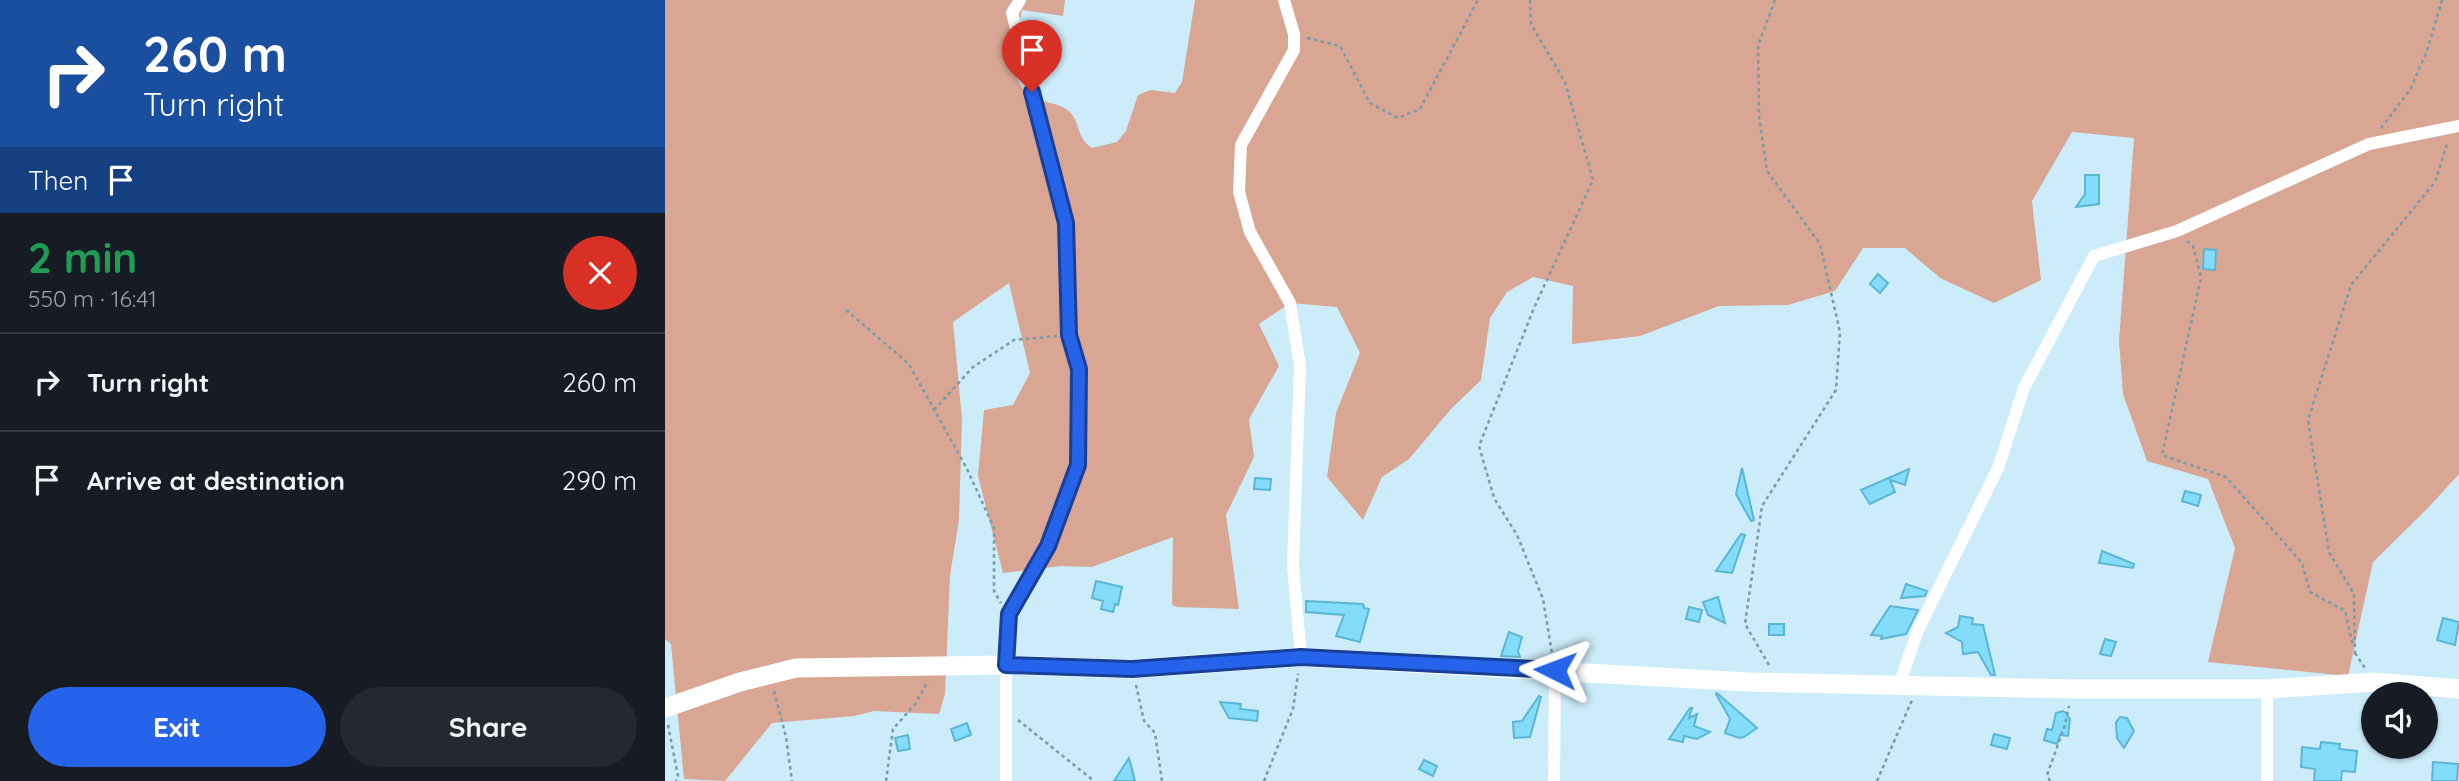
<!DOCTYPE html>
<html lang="en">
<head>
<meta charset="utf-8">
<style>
  :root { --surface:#171b24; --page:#242831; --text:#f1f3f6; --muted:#9ea1a6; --line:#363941; --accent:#2563eb }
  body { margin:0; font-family:Quicksand,sans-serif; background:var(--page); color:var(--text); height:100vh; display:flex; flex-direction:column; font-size:26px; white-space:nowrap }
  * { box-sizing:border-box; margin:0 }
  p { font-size:23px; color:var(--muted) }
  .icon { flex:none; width:38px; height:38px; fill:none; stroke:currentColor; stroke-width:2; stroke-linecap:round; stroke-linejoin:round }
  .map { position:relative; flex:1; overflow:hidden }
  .panel { display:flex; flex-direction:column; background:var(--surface); width:665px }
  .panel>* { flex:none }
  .top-card { background:#1a4fa0; color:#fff; overflow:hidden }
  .controls { position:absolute; left:1696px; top:682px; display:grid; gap:14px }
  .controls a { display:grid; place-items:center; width:77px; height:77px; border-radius:50%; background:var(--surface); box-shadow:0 2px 5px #0004; font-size:35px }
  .pin { position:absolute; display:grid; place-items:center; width:60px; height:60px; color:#fff; margin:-72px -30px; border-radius:50% 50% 50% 0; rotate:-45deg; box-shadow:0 0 7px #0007 }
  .pin .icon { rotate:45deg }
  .me { position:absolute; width:77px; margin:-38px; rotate:273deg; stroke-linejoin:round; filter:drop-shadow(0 0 5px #0008) }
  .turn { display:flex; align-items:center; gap:24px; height:147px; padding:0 28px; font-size:32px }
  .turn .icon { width:91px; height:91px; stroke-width:2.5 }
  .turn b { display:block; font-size:49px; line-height:60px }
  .then { display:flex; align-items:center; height:66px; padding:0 28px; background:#0003; gap:14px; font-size:26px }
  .round { display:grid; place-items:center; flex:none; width:74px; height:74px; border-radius:37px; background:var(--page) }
  .headline { display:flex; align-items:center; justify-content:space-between; height:119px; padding:0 28px }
  h1 { font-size:42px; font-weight:800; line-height:52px; color:#1e9e55 }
  .primary-button { display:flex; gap:14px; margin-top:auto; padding:14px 28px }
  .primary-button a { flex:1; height:80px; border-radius:42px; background:var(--accent); color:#fff; font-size:28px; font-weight:800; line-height:80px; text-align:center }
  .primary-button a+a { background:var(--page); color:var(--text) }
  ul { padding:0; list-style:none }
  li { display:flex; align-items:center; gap:21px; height:98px; padding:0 28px; border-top:2px solid var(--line) }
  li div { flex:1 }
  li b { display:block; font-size:26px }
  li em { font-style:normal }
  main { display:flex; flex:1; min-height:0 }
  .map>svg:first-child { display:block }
  .green { fill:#d9a693 }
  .building { fill:#82dcfa; stroke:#5cb6d3; stroke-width:2 }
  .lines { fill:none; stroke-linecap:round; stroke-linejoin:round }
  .path { stroke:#789ba7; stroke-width:2.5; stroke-dasharray:3.5 3.5; stroke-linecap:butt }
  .street { stroke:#fff; stroke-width:12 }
  .primary { stroke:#fff; stroke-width:19 }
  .route-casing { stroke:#184099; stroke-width:18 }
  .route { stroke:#2563eb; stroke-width:12 }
</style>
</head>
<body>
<main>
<section class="panel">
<div class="top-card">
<div class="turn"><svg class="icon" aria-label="right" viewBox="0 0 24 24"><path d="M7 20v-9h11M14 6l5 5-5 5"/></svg><div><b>260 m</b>Turn right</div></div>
<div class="then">Then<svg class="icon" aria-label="arrive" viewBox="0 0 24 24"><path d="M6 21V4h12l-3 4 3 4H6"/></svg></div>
</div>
<div class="headline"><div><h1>2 min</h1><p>550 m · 16:41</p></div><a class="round" style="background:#d93025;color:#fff"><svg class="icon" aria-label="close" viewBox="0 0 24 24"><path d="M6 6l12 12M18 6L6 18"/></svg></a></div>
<ul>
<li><svg class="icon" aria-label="right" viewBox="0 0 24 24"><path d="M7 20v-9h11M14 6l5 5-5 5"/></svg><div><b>Turn right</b></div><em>260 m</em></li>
<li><svg class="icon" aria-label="arrive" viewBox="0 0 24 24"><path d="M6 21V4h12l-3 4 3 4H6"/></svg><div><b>Arrive at destination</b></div><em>290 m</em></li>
</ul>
<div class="primary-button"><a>Exit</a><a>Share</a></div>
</section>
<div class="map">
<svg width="1794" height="781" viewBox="0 0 1794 781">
  <rect width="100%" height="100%" fill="#cbecf8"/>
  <path class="green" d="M0,0H400L398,16L357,10C351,37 338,77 366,96C376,103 391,102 401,109C417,120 409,136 427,148L452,142L461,131L473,95L486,90L510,93L517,82L530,0H1794V474L1762,509L1708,562L1683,676L1543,662L1570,548L1543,479L1482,461L1458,394L1454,341L1469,138L1407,132L1367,201L1376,280L1329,303L1275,278L1240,248H1198L1170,291L1123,305L1054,306L975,336L907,344L908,286L868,277L842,292L825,318L816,380L786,409L744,459L717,477L698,520L662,477L671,413L695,353L672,307L625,303L594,324L614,366L584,419L589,457L561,515L574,609L512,607L507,605L508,537L427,567L396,566L338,573L313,476L319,410L348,405L365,373L344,283L288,322L297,419L294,520L285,575L280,694L274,714L209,711L189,716L107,723L60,781L19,779L6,644L0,639Z"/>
  <path class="building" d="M1420,175H1434V204L1411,207L1420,194Z
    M1539,249L1551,250L1550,270L1538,269Z
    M1213,274L1223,283L1215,293L1205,284Z
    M1077,468L1089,520L1086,521L1071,494Z
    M1244,469L1240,485L1225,480L1230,492L1205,504L1196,490Z
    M590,478L606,479L605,490L589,489Z
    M1520,491L1536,495L1533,506L1517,501Z
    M1076,534L1080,535L1067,573L1051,571Z
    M1437,551L1469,564L1468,568L1434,563Z
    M431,581L457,587L453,605L450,604L448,612L436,609L438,601L427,598Z
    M1241,584L1262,591L1260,596L1236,598Z
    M1053,597L1060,623L1043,615L1038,602Z
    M641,601L698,604L699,608L704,609L695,642L671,636L679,615L641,612Z
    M1225,606L1253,610L1241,634L1216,639L1217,636L1206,635Z
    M1024,607L1037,610L1034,622L1021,619Z
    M1295,616L1308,618L1307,624L1318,625L1330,675H1326L1313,652L1298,654L1297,642L1281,633L1293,627Z
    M1778,618L1794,622L1790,645L1772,640Z
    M1104,624H1119V635H1104Z
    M844,632L857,637L853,651L855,657L836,656Z
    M1440,639L1451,642L1446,656L1435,654Z
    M1052,693L1092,728L1079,737L1074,738L1060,733L1065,719L1051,694Z
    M874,696L876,697L865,737L849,738L848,722L857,721Z
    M555,702L576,704L575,709L593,711L592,721L564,718Z
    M1025,708H1027L1024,718L1032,714L1029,726L1045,732L1032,739L1019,736L1018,742L1004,739Z
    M1398,711L1401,713L1405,719L1403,736L1395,735L1392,744L1379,740L1382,729L1387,730L1391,713Z
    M1455,717L1462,718L1469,731L1459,748L1452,738L1451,722Z
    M302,723L306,735L290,741L286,729Z
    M1329,734L1345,738L1342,749L1326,745Z
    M243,735L245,749L233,751L230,738Z
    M1656,742L1675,744L1674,749L1692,751L1690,772L1677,771L1676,781H1649L1650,769L1636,767L1637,747L1655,749Z
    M464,758L470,781H449Z
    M759,760L772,766L768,776L754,769Z
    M1768,762L1793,764L1792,781H1767Z"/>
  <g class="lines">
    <path class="path" d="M865,0L866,24L900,82L928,180L869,308L814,446L829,498L852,535L878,599L887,653
      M642,38L675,46L705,103L733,118L755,109L813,0
      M1716,128L1745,90L1762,51L1777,0
      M1522,241L1528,246L1536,278L1497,455L1561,477L1637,563L1645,592L1680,611L1688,646
      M181,310L244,364L302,469L329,528V591L336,603
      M269,410L308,367L349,340L393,336
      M1690,653L1700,668
      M1690,654L1689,594L1664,552L1643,420L1686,285L1770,182L1783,141
      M1104,665L1080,624L1097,506L1171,390L1175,332L1155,244L1102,171L1094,117L1093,45L1110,0
      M471,685L479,721L490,733L497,781
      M109,691L121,737L127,781
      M353,720L429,781
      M3,725L13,776L11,781
      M221,781L228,729L251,703L263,681
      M599,781L628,709L633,674
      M1212,781L1247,700
      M1385,781L1382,775L1400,725L1404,706"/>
    <path class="street" d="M619,0L629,34V50L576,145L574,192L585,232L625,303L635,366L628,566L636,657
      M1234,685L1253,630L1333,468L1359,388L1429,256L1512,231L1704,144L1794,126
      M1602,689V781
      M341,781V665L344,614L383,546L413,465L414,369L404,335L401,223L347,13L355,0
      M889,781L890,670"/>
    <path class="primary" d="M0,708L75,682L131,668L341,665L467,669L636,657L1084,682L1408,689H1602L1710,682L1794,689"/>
  </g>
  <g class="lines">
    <g class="route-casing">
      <path id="route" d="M367,92L401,223L404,335L414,369L413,465L383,546L344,614L341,665L467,669L636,657L890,670"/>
    </g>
    <use href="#route" class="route"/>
  </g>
</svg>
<div class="controls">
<a><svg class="icon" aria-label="sound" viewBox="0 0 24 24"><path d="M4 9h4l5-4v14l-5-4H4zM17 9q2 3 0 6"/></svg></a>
</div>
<div class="pin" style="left:367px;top:92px;background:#d93025"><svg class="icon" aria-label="arrive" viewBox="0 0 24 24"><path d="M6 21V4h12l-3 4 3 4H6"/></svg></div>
<svg class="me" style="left:890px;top:670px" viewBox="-20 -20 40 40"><path d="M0-17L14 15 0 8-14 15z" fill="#2563eb" stroke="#fff" stroke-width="4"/></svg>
</div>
</main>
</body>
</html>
